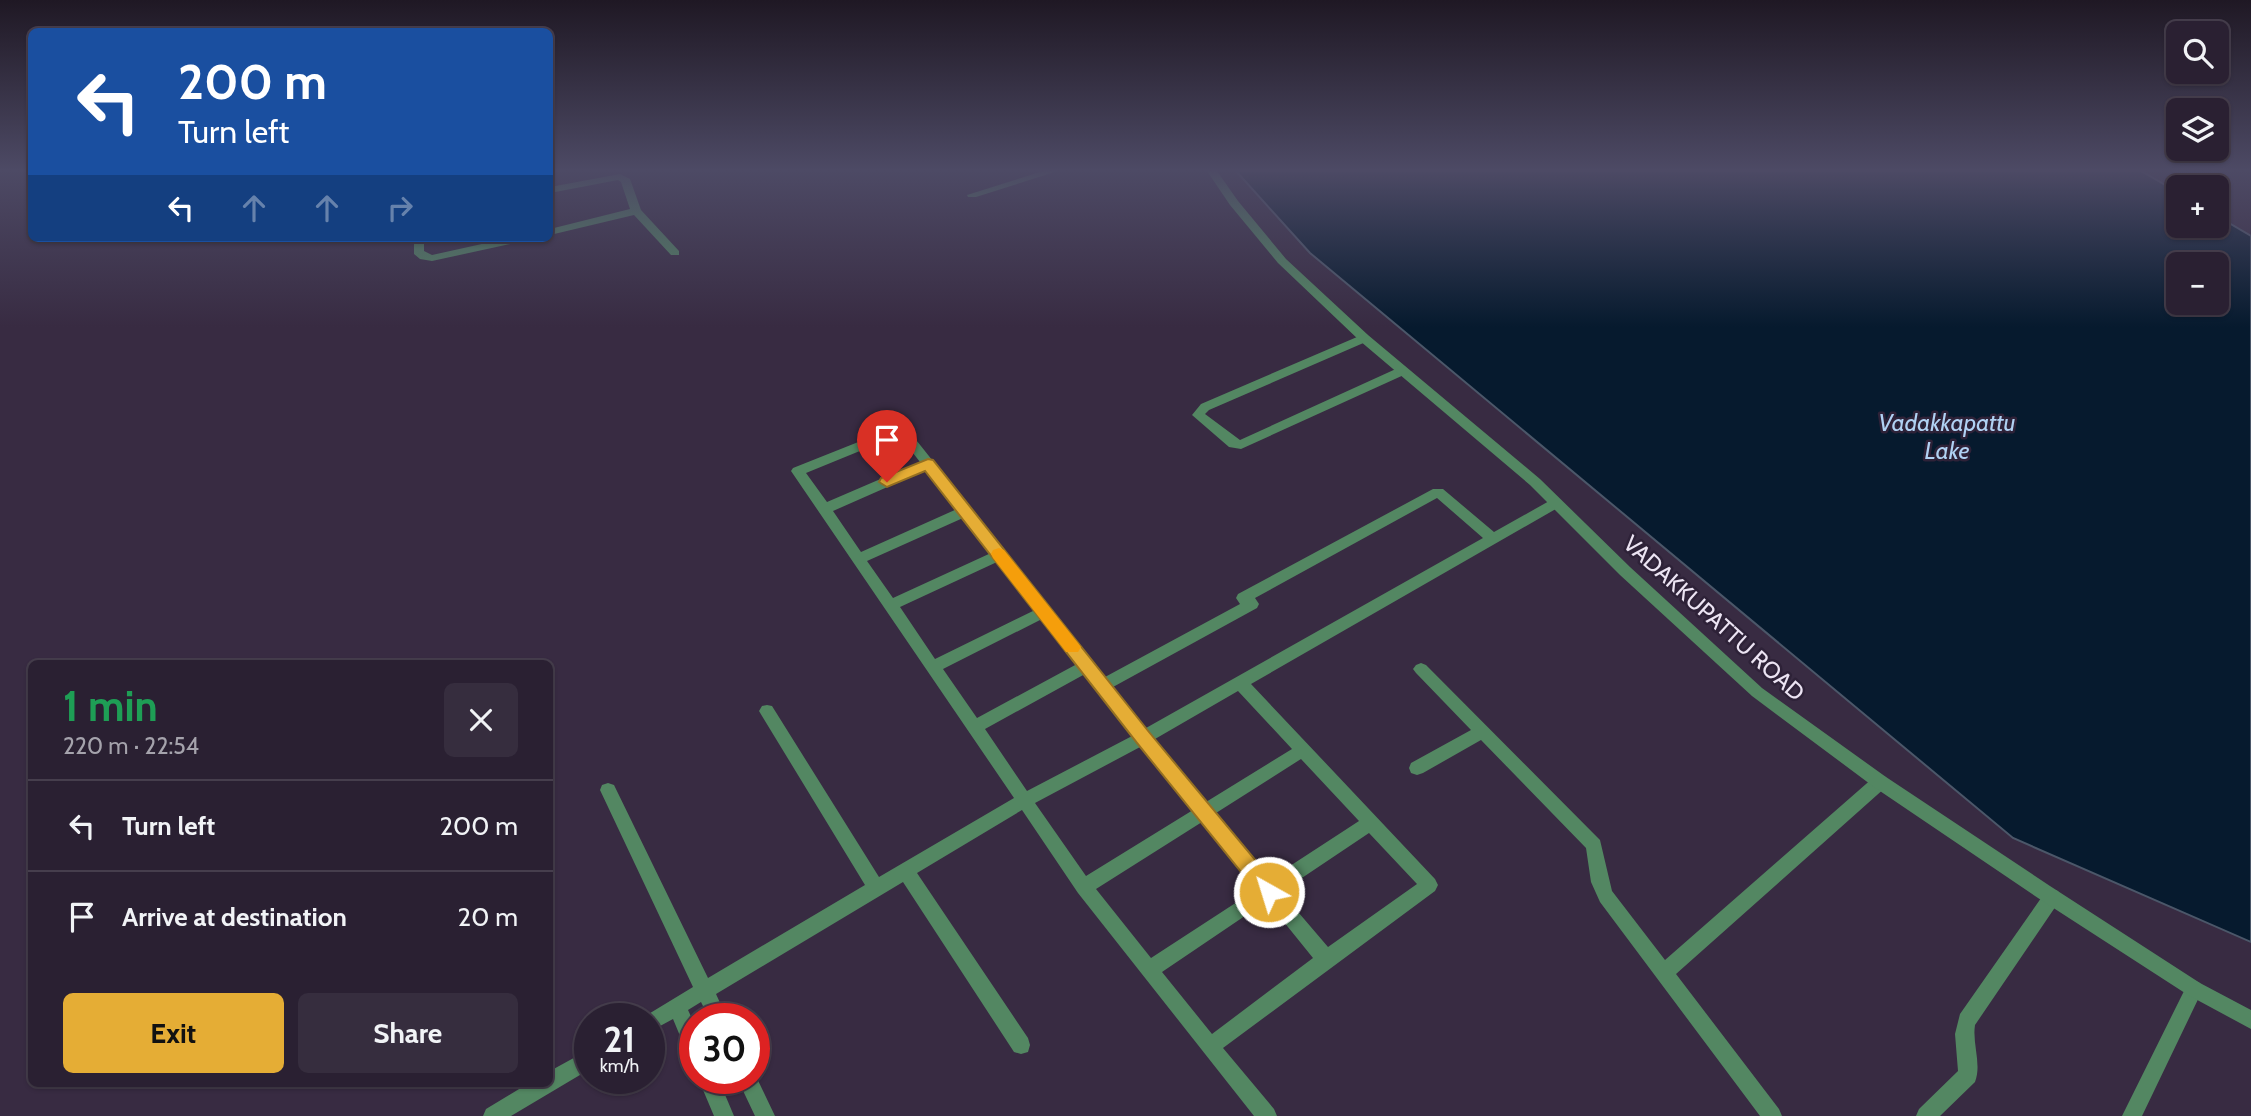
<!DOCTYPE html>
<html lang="en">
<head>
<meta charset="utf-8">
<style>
  :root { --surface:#2a2032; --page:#362d3e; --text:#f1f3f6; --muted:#a5a3ac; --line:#463e4d; --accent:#e5ad35 }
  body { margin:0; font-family:Cabin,sans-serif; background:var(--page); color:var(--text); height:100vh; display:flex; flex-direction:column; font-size:26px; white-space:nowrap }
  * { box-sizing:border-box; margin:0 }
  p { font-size:23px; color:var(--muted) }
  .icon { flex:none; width:38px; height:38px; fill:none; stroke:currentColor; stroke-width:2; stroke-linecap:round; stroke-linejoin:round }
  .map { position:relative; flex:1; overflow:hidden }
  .sheet { position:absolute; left:28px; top:660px; width:525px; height:427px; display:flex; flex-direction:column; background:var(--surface); border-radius:10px; box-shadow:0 2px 5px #0004,0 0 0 2px var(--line) }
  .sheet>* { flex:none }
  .guide { position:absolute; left:28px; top:28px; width:525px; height:214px; border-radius:10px; box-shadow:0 2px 5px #0004,0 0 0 2px var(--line); background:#1a4fa0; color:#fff; overflow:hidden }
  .buttons { position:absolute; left:2166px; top:21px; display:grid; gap:14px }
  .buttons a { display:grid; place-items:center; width:63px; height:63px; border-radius:10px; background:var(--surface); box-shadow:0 2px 5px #0004,0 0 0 2px var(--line); font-size:35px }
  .speed { position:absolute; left:574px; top:1003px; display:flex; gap:14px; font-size:35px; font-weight:700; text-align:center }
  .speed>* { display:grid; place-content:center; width:91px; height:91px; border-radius:50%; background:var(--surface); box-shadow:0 2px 5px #0004,0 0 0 2px var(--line); line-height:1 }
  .speed small { font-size:18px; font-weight:400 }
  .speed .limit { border:10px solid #d22; background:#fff; color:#111 }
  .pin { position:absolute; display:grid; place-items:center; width:60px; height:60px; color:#fff; margin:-72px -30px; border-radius:50% 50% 50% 0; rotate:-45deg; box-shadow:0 0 7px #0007 }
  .pin .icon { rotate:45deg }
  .me { position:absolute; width:77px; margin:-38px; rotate:321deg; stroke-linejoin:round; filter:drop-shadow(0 0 5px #0008) }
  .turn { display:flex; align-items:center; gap:24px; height:147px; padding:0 35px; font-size:32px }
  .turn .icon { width:91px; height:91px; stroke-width:2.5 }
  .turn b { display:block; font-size:49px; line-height:60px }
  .lanes { display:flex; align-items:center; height:66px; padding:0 35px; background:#0003; justify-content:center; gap:35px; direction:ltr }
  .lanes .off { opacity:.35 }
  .round { display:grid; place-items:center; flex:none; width:74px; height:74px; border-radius:10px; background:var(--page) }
  .summary { display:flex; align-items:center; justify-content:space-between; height:119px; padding:0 35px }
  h1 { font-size:42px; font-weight:700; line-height:52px; color:#1e9e55 }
  .primary-button { display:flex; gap:14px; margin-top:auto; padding:14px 35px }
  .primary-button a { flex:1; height:80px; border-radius:10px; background:var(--accent); color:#111; font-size:28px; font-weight:700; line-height:80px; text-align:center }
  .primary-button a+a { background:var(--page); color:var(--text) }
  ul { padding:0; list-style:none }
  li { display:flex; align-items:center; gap:21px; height:91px; padding:0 35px; border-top:2px solid var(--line) }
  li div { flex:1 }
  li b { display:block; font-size:26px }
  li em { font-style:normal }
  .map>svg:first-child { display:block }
  .water { fill:#061a2e; stroke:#4b5769; stroke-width:2; fill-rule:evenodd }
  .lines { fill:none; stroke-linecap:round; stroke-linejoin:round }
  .minor { fill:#538762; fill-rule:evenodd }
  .tertiary { fill:#538762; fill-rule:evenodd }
  .route { fill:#e5ad35; stroke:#957022; stroke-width:2 }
  .slow { fill:#f59e0b }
  .labels { text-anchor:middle; stroke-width:5; stroke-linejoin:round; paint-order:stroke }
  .street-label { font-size:23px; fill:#ece4f3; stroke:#2e2238 }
  .water-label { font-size:24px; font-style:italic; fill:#b0d1f3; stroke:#2e2238 }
</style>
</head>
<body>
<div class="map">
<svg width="2251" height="1116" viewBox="0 0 2251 1116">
  <rect width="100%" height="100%" fill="#382b42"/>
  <path class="water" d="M1236,171H2141L2179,193V226H2217V216L2251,236V942L2013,838L1310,253ZM2179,264H2217V303H2179Z"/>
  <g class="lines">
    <path class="minor" d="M1043,171H1058L976,197H968L967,195Z
      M620,174L630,179L641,210L679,251V255H671L634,215L550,235V229L630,209L621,182L618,180L550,193V187Z
      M414,238H424V251L432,255L509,238H529L524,241L432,261L420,259L414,254Z
      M1364,334L1368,335V341L1209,410L1205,414L1240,440L1398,368H1406L1408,371L1406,374L1241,449L1229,447L1192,415L1201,404Z
      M901,425L905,426L1105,677L1240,604L1236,598L1238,594L1433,489H1443L1494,532L1551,500L1556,498L1563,503L1561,506L1251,684L1435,879L1438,885L1435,891L1223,1048L1274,1109L1277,1116H1254L1078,893L1022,810L917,873L1028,1038L1030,1045L1028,1052L1021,1054L1014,1052L903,882L716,994L727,1018H709L701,1002L688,1010L695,1025V1057L688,1055L673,1019L649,1032V1018H642L693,987L600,790L602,785L608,783L614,785L708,978L865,885L762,716L759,711L762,706L767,705L772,706L879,877L1014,798L791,471L793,468ZM899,435L920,462L827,502L806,473ZM926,470L957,509L861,552L833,511ZM1437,498L1483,538L1146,728L1113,687L1257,608L1259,604L1255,598ZM963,518L991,553L893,598L867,561ZM997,562L1035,610L935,659L900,607ZM1042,619L1077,664L977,718L943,669ZM1085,674L1134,735L1027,791L985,729ZM1238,691L1292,749L1206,802L1155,739ZM1142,746L1193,810L1086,876L1035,803ZM1301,759L1359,821L1270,879L1216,813ZM1202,822L1257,889L1151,958L1096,889ZM1369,833L1417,884L1328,947L1281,892ZM1267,901L1313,958L1212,1034L1162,972Z
      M1421,663L1426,665L1600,840L1612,891L1665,960L1874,777L1880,775L1886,777L1888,782L1886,787L1676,974L1779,1109L1782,1116H1760L1600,902L1591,882L1586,848L1481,740L1423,773L1417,775L1411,773L1409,768L1411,763L1471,730L1416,673L1413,669L1416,665Z
      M2052,889L2058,891L2061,897L2058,903L1975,1025C1972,1044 1982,1064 1975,1082L1940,1116H1916L1919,1109L1958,1071L1955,1034L1960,1014L2046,891Z
      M2194,980L2200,983L2203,989L2142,1116H2122L2188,983Z
      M590,1049V1069L511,1116H483L486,1109L529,1083H550V1071Z
      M754,1072L775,1116H755L737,1078H754Z
      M698,1078H718L734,1116H714Z"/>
    <path class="tertiary" d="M1207,171H1217L1238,201L1286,259L1368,335L1540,479L1630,567L1762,688L1886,777L2050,886L2200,983L2251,1010V1029L2188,995L2038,898L1874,787L1752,696L1620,575L1530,485L1360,341L1278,263L1230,205Z"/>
  </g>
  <linearGradient id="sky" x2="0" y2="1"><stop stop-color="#1f1824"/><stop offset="0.52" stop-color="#4d4a65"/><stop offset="1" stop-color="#4d4a65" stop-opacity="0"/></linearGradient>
  <rect width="2251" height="327" fill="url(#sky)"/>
  <path class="route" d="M928,459L933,460L1149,732L1276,885L1279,892L1276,898L1269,901L1262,898L1137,743L925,471L887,487L879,482L881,478Z"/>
  <path class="slow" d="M999,548L1004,550L1078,643L1081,647L1078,652H1066L993,558L991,554L993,550Z"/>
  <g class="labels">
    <g class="street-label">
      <text transform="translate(1714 618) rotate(42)" y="8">VADAKKUPATTU ROAD</text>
    </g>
    <g class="water-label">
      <text x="1947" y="431">Vadakkapattu<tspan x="1947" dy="28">Lake</tspan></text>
    </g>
  </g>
</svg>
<div class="buttons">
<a><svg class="icon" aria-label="search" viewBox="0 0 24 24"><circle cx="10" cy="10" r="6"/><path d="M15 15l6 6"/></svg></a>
<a><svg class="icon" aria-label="layers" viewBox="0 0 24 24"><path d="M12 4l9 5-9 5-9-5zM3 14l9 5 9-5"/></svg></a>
<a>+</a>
<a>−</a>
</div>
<div class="speed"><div>21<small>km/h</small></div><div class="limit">30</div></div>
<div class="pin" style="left:887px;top:482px;background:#d93025"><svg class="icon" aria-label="arrive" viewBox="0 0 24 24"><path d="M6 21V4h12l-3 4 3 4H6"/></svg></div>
<svg class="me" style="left:1269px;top:892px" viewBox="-20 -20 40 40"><circle r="17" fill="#e5ad35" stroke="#fff" stroke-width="3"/><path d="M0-11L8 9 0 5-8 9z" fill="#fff"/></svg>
<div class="guide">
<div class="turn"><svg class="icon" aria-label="left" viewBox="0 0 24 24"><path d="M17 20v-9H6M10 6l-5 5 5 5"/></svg><div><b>200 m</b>Turn left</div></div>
<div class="lanes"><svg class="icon" aria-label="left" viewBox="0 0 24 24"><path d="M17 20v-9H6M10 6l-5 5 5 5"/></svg><svg class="icon off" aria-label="ahead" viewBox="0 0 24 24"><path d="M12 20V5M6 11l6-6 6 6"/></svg><svg class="icon off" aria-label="ahead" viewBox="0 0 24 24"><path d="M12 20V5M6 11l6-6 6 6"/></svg><svg class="icon off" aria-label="right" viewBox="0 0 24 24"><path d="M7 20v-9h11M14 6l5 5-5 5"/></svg></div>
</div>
<section class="sheet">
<div class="summary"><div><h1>1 min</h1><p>220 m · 22:54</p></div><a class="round"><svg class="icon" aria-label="close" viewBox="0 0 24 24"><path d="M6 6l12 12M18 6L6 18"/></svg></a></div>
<ul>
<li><svg class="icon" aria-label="left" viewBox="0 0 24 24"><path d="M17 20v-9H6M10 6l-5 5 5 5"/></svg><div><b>Turn left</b></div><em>200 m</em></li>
<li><svg class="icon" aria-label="arrive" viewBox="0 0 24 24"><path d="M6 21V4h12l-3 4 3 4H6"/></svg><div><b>Arrive at destination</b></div><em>20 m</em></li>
</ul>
<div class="primary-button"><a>Exit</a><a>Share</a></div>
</section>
</div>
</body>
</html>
